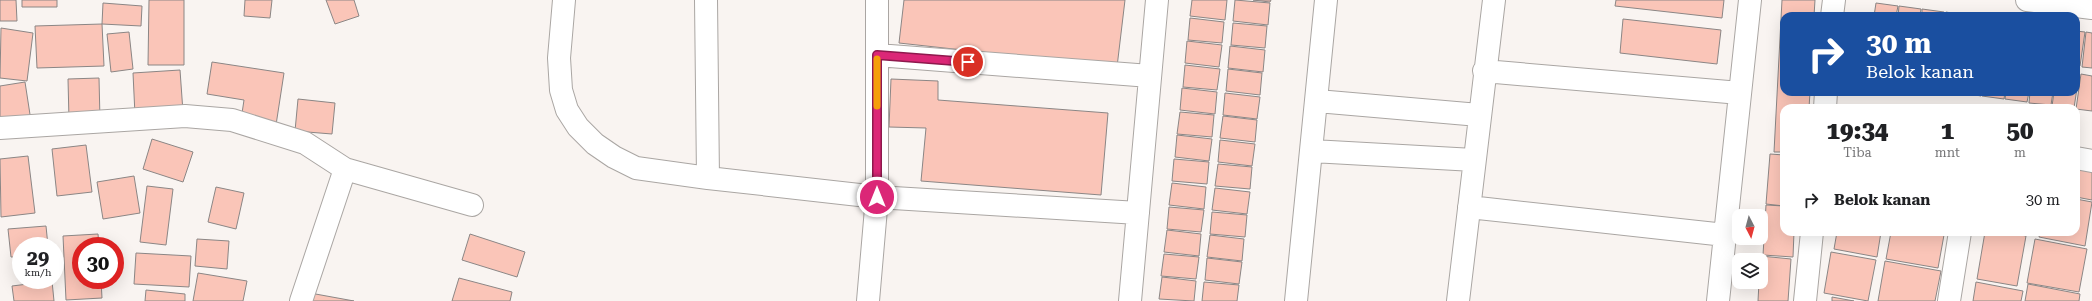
<!DOCTYPE html>
<html lang="id">
<head>
<meta charset="utf-8">
<style>
  :root { --surface:#fff; --page:#f6f6f6; --text:#202124; --muted:#757577 }
  body { margin:0; font-family:"Roboto Serif",serif; background:var(--page); color:var(--text); height:100vh; display:flex; flex-direction:column; font-size:15px; white-space:nowrap }
  * { box-sizing:border-box; margin:0 }
  p { font-size:13px; color:var(--muted) }
  .icon { flex:none; width:22px; height:22px; fill:none; stroke:currentColor; stroke-width:2; stroke-linecap:round; stroke-linejoin:round }
  .map { position:relative; flex:1; overflow:hidden }
  .details { position:absolute; left:1780px; top:104px; width:300px; height:132px; display:flex; flex-direction:column; background:var(--surface); border-radius:12px; box-shadow:0 4px 16px #0002 }
  .details>* { flex:none }
  .top-card { position:absolute; left:1780px; top:12px; width:300px; height:84px; border-radius:12px; box-shadow:0 4px 16px #0002; background:#1a4fa0; color:#fff; overflow:hidden }
  .needle { width:26px; rotate:174deg }
  .fabs { position:absolute; left:1732px; top:209px; display:grid; gap:8px }
  .fabs a { display:grid; place-items:center; width:36px; height:36px; border-radius:8px; background:var(--surface); box-shadow:0 4px 16px #0002; font-size:20px }
  .speed { position:absolute; left:12px; top:237px; display:flex; gap:8px; font-size:20px; font-weight:700; text-align:center }
  .speed>* { display:grid; place-content:center; width:52px; height:52px; border-radius:50%; background:var(--surface); box-shadow:0 4px 16px #0002; line-height:1 }
  .speed small { font-size:10px; font-weight:400 }
  .speed .limit { border:6px solid #d22; background:#fff; color:#111 }
  .pin { position:absolute; display:grid; place-items:center; width:34px; height:34px; color:#fff; margin:-17px; border:2px solid #fff; border-radius:50%; box-shadow:0 1px 4px #0007 }
  .me { position:absolute; width:44px; margin:-22px; rotate:0deg; stroke-linejoin:round; filter:drop-shadow(0 0 3px #0008) }
  .turn { display:flex; align-items:center; gap:14px; height:84px; padding:0 20px; font-size:18px }
  .turn .icon { width:52px; height:52px; stroke-width:2.5 }
  .turn b { display:block; font-size:28px; line-height:34px }
  .eta { display:flex; justify-content:space-evenly; align-items:center; height:68px; text-align:center }
  .eta b { font-size:24px; font-weight:800; line-height:28px }
  ul { padding:0; list-style:none }
  li { display:flex; align-items:center; gap:12px; height:56px; padding:0 20px }
  li div { flex:1 }
  li b { display:block; font-size:15px }
  li em { font-style:normal }
  .map>svg:first-child { display:block }
  .building { fill:#fac5b8; stroke:#8b8685 }
  .lines { fill:none; stroke-linecap:round; stroke-linejoin:round }
  .minor-casing { stroke:#aaa6a3; stroke-width:24 }
  .minor { stroke:#fff; stroke-width:22 }
  .route-casing { stroke:#8e194d; stroke-width:10 }
  .route { stroke:#db2777; stroke-width:7 }
  .slow { stroke:#f59e0b; stroke-width:7 }
</style>
</head>
<body>
<div class="map">
<svg width="2092" height="301" viewBox="0 0 2092 301">
  <rect width="100%" height="100%" fill="#f9f4f1"/>
  <path class="building" d="M0,0H16L17,21H0Z
    M22,0H57V7H22Z
    M149,0H184V65H148Z
    M245,0H272L270,18L244,16Z
    M326,0H354L359,16L335,24Z
    M904,0H1125L1117,67L899,43Z
    M1192,0H1227L1225,20L1190,16Z
    M1235,0L1270,3L1268,25L1233,21Z
    M1253,0H1271L1270,2Z
    M1616,0H1724L1722,18L1615,6Z
    M1782,0H1815L1814,16H1784V92H1810L1809,108H1784V152H1774Z
    M103,3L142,6L141,26L102,24Z
    M1876,3L1898,6L1896,16H1874Z
    M1899,6L1921,9L1920,16H1898Z
    M1922,9L1944,12V16H1922Z
    M1946,12L1968,16H1945Z
    M1190,18L1224,22L1222,43L1188,40Z
    M1623,19L1721,30L1717,64L1620,53Z
    M1233,23L1267,26L1265,48L1231,45Z
    M102,24L104,66L37,68L35,26Z
    M1,28L33,33L27,81L0,78Z
    M2076,31L2085,32L2080,66H2076Z
    M129,32L133,69L111,72L107,34Z
    M2086,32L2092,33V68L2082,67Z
    M1187,41L1222,45L1219,67L1185,63Z
    M1230,46L1265,50L1263,72L1228,68Z
    M212,62L284,73L276,125L241,120L244,100L207,94Z
    M1185,65L1220,69L1217,90L1183,87Z
    M1228,69L1262,73L1260,95L1226,91Z
    M180,70L183,112L135,115L133,73Z
    M2076,74L2079,75L2074,108L2052,106L2054,92H2076Z
    M2081,74L2092,76V111L2076,109Z
    M99,78L100,120H69L68,79Z
    M891,79L938,81V100L1108,113L1101,195L921,181L926,128L889,127Z
    M25,82L31,121L0,123V86Z
    M1182,88L1217,92L1215,114L1180,110Z
    M1959,92H1981V96Z
    M1982,92H2005L2004,99L1982,96Z
    M2006,92H2029L2027,102L2005,99Z
    M2030,92H2053L2051,105L2029,103Z
    M1225,93L1260,97L1257,119L1223,115Z
    M298,99L335,103L332,134L295,131Z
    M1180,112L1214,115L1212,137L1177,134Z
    M1223,116L1257,120L1255,142L1220,138Z
    M1177,135L1212,139L1209,161L1175,157Z
    M152,139L193,152L183,182L143,169Z
    M1220,140L1255,144L1252,166L1218,162Z
    M86,145L92,192L57,196L52,149Z
    M1770,154L1784,155V206L1766,204Z
    M28,156L35,213L1,217L0,159Z
    M1174,159L1209,162L1207,184L1172,181Z
    M1218,164L1252,167L1250,189L1215,186Z
    M2076,165L2092,168V200L2076,197Z
    M134,176L140,213L103,219L97,182Z
    M1172,183L1206,187L1204,209L1169,205Z
    M147,186L173,189L166,245L140,242Z
    M216,187L244,193L236,229L208,222Z
    M1215,188L1250,192L1247,214L1212,210Z
    M2076,199L2092,202L2085,246L2039,237L2040,232H2076Z
    M1766,205L1784,206V232H1794L1793,257L1763,255Z
    M1169,207L1204,210L1201,232L1167,229Z
    M1212,212L1247,215L1245,237L1210,234Z
    M46,226L48,246H21V257H11L8,229Z
    M1167,230L1201,234L1199,256L1164,252Z
    M1837,232H1881L1877,257L1834,249Z
    M1891,232H1929L1944,235L1938,268L1886,259Z
    M1985,232H2005L2026,236L2017,286L1977,279Z
    M98,234L99,246H81V280H101L102,298L66,300L63,236Z
    M470,234L525,252L517,277L462,260Z
    M1210,235L1244,239L1242,261L1207,257Z
    M197,239L229,241L227,269L195,266Z
    M2035,239L2087,249L2079,292L2027,283Z
    M1831,252L1876,260L1868,301L1824,293Z
    M136,253L191,256L189,287L134,284Z
    M1164,254L1199,257L1196,279L1161,276Z
    M1761,256L1791,259L1788,301H1758L1759,282H1761Z
    M1207,258L1242,262L1239,284L1205,280Z
    M1885,261L1941,271L1935,301H1878Z
    M198,273L247,281L243,301H193Z
    M1162,277L1196,281L1194,301L1159,299Z
    M459,278L512,292L510,301H452Z
    M52,281L54,301H14L12,286Z
    M1204,282L1239,285L1237,301H1202Z
    M1976,282L2023,291L2021,301H1973Z
    M2028,284L2080,294L2079,301H2025Z
    M146,290L185,294V301H145Z
    M310,293L354,301H309Z
    M1832,297L1854,301H1832Z"/>
  <g class="lines">
    <g class="minor-casing">
      <path id="minor" d="M564,0L559,58L561,90L567,110L578,127L595,144L614,157L636,168L708,178L877,197L1138,213
        M706,0L708,178
        M2027,0L2092,8
        M1832,16L1834,0
        M877,55L1150,76
        M1484,71L1740,93
        M1317,101L1479,115
        M1825,108L1826,92
        M0,128L185,116L232,120L305,143L345,169L472,205
        M1312,151L1474,160
        M2076,158L2092,161
        M1469,207L1725,235
        M301,301L345,169
        M868,301L877,197V0
        M1130,301L1157,0
        M1296,301L1326,0
        M1458,301L1494,0
        M1718,301L1750,0
        M1805,301L1812,232
        M1949,301L1960,232"/>
    </g>
    <use href="#minor" class="minor"/>
  </g>
  <g class="lines">
    <g class="route-casing">
      <path id="route" d="M877,197V55L968,62"/>
    </g>
    <use href="#route" class="route"/>
    <path class="slow" d="M877,106V59"/>
  </g>
</svg>
<div class="fabs">
<a><svg class="needle" viewBox="-14 -14 28 28"><path d="M0-13l5 13h-10z" fill="#e53935"/><path d="M0 13l5-13h-10z" fill="#757577"/></svg></a>
<a><svg class="icon" aria-label="layers" viewBox="0 0 24 24"><path d="M12 4l9 5-9 5-9-5zM3 14l9 5 9-5"/></svg></a>
</div>
<div class="speed"><div>29<small>km/h</small></div><div class="limit">30</div></div>
<div class="pin" style="left:968px;top:62px;background:#d93025"><svg class="icon" aria-label="arrive" viewBox="0 0 24 24"><path d="M6 21V4h12l-3 4 3 4H6"/></svg></div>
<svg class="me" style="left:877px;top:197px" viewBox="-20 -20 40 40"><circle r="17" fill="#db2777" stroke="#fff" stroke-width="3"/><path d="M0-11L8 9 0 5-8 9z" fill="#fff"/></svg>
<div class="top-card">
<div class="turn"><svg class="icon" aria-label="right" viewBox="0 0 24 24"><path d="M7 20v-9h11M14 6l5 5-5 5"/></svg><div><b>30 m</b>Belok kanan</div></div>
</div>
<section class="details">
<div class="eta">
<div><b>19:34</b><p>Tiba</p></div>
<div><b>1</b><p>mnt</p></div>
<div><b>50</b><p>m</p></div>
</div>
<ul>
<li><svg class="icon" aria-label="right" viewBox="0 0 24 24"><path d="M7 20v-9h11M14 6l5 5-5 5"/></svg><div><b>Belok kanan</b></div><em>30 m</em></li>
</ul>
</section>
</div>
</body>
</html>
